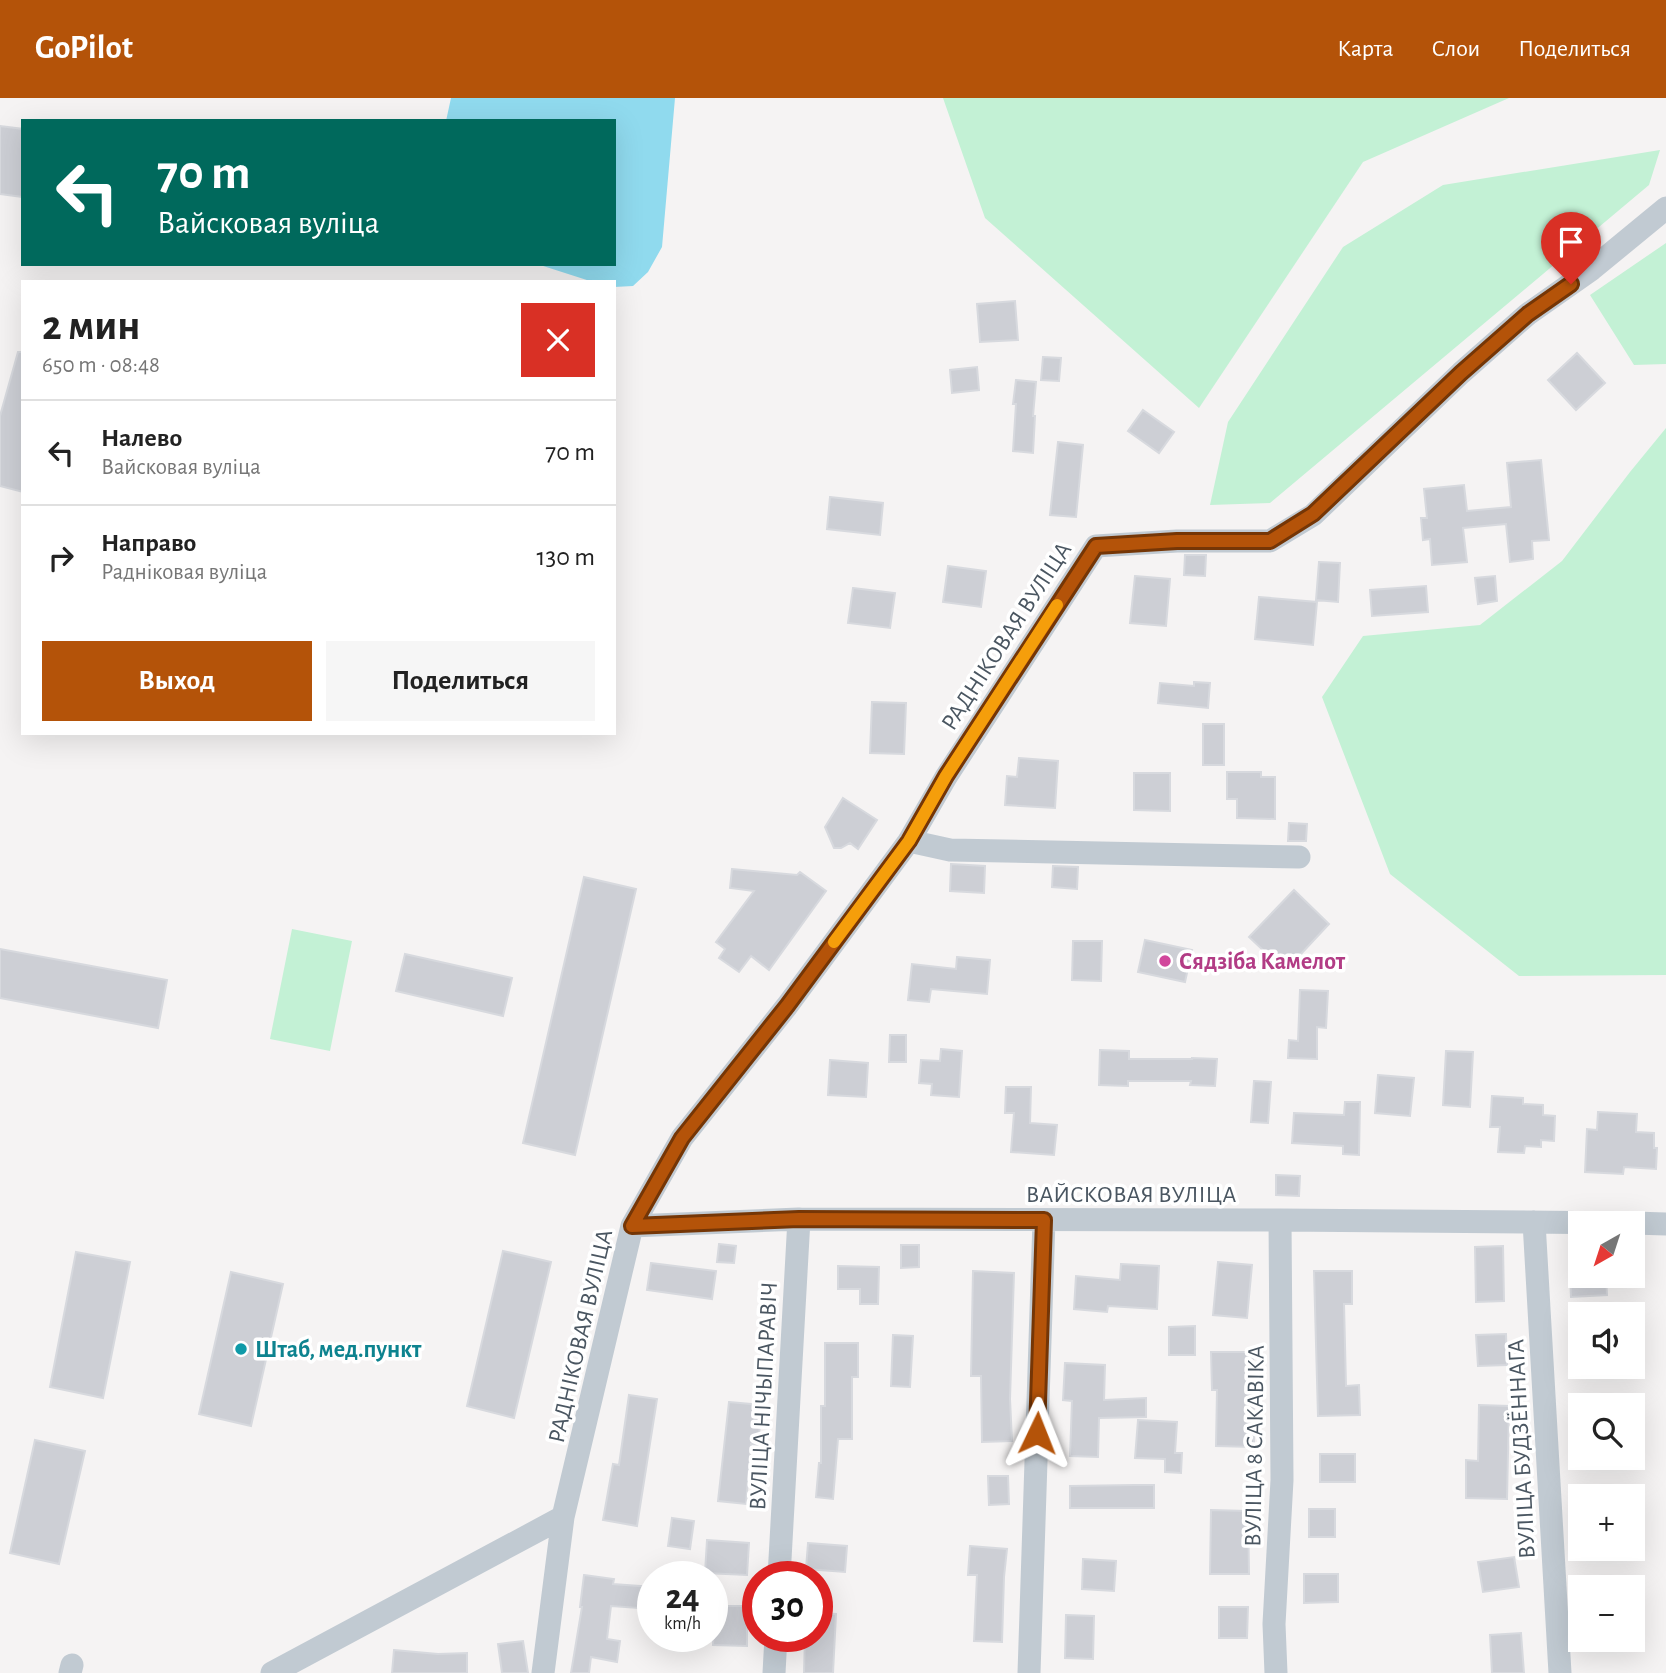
<!DOCTYPE html>
<html lang="ru">
<head>
<meta charset="utf-8">
<style>
  :root { --surface:#fff; --page:#f6f6f6; --text:#222; --muted:#767676; --line:#e0e0e0; --accent:#b45309 }
  body { margin:0; font-family:"Alegreya Sans",sans-serif; background:var(--page); color:var(--text); height:100vh; display:flex; flex-direction:column; font-size:26px; white-space:nowrap }
  * { box-sizing:border-box; margin:0 }
  p { font-size:23px; color:var(--muted) }
  .icon { flex:none; width:38px; height:38px; fill:none; stroke:currentColor; stroke-width:2; stroke-linecap:round; stroke-linejoin:round }
  .map { position:relative; flex:1; overflow:hidden }
  .sheet { position:absolute; left:21px; top:182px; width:595px; height:455px; display:flex; flex-direction:column; background:var(--surface); border-radius:0px; box-shadow:0 7px 28px #0002 }
  .sheet>* { flex:none }
  .top-card { position:absolute; left:21px; top:21px; width:595px; height:147px; border-radius:0px; box-shadow:0 7px 28px #0002; background:#00695c; color:#fff; overflow:hidden }
  .needle { width:46px; rotate:219deg }
  .buttons { position:absolute; left:1568px; top:1113px; display:grid; gap:14px }
  .buttons a { display:grid; place-items:center; width:77px; height:77px; border-radius:0px; background:var(--surface); box-shadow:0 7px 28px #0002; font-size:35px }
  .speed { position:absolute; left:637px; top:1463px; display:flex; gap:14px; font-size:35px; font-weight:700; text-align:center }
  .speed>* { display:grid; place-content:center; width:91px; height:91px; border-radius:50%; background:var(--surface); box-shadow:0 7px 28px #0002; line-height:1 }
  .speed small { font-size:18px; font-weight:400 }
  .speed .limit { border:10px solid #d22; background:#fff; color:#111 }
  .pin { position:absolute; display:grid; place-items:center; width:60px; height:60px; color:#fff; margin:-72px -30px; border-radius:50% 50% 50% 0; rotate:-45deg; box-shadow:0 0 7px #0007 }
  .pin .icon { rotate:45deg }
  .me { position:absolute; width:77px; margin:-38px; rotate:2deg; stroke-linejoin:round; filter:drop-shadow(0 0 5px #0008) }
  .turn { display:flex; align-items:center; gap:24px; height:147px; padding:0 21px; font-size:32px }
  .turn .icon { width:91px; height:91px; stroke-width:2.5 }
  .turn b { display:block; font-size:49px; line-height:60px }
  .round { display:grid; place-items:center; flex:none; width:74px; height:74px; border-radius:0px; background:var(--page) }
  .headline { display:flex; align-items:center; justify-content:space-between; height:119px; padding:0 21px }
  h1 { font-size:42px; font-weight:600; line-height:52px }
  .primary-button { display:flex; gap:14px; margin-top:auto; padding:14px 21px }
  .primary-button a { flex:1; height:80px; border-radius:0px; background:var(--accent); color:#fff; font-size:28px; font-weight:600; line-height:80px; text-align:center }
  .primary-button a+a { background:var(--page); color:var(--text) }
  ul { padding:0; list-style:none }
  li { display:flex; align-items:center; gap:21px; height:105px; padding:0 21px; border-top:2px solid var(--line) }
  li div { flex:1 }
  li b { display:block; font-size:26px }
  li em { font-style:normal }
  header { display:flex; align-items:center; gap:42px; box-sizing:border-box; height:98px; padding:0 35px; background:var(--accent); color:#fff }
  header strong { font-size:33px }
  nav { display:flex; gap:38px; margin-inline-start:auto; font-size:24px }
  .map>svg:first-child { display:block }
  .green { fill:#c3f1d5 }
  .water { fill:#90daee }
  .building { fill:#cdcfd5; stroke:#d7d9de; stroke-width:2 }
  .lines { fill:none; stroke-linecap:round; stroke-linejoin:round }
  .street { stroke:#c1cad2; stroke-width:23 }
  .route-casing { stroke:#753606; stroke-width:18 }
  .route { stroke:#b45309; stroke-width:12 }
  .slow { stroke:#f59e0b; stroke-width:12 }
  .hotel-dot { fill:#d1479c; stroke:#fff; stroke-width:2.5 }
  .culture-dot { fill:#0f9aa8; stroke:#fff; stroke-width:2.5 }
  .labels { text-anchor:middle; stroke-width:7; stroke-linejoin:round; paint-order:stroke }
  .street-label { font-size:24px; fill:#4a5661; stroke:#fff }
  .hotel-label { font-size:24px; font-weight:bold; fill:#b23c85; stroke:#fff; text-anchor:start }
  .culture-label { font-size:24px; font-weight:bold; fill:#0d838f; stroke:#fff; text-anchor:start }
</style>
</head>
<body>
<header>
<strong>GoPilot</strong>
<nav><a>Карта</a><a>Слои</a><a>Поделиться</a></nav>
</header>
<div class="map">
<svg width="1666" height="1575" viewBox="0 0 1666 1575">
  <rect width="100%" height="100%" fill="#f5f3f3"/>
  <path class="green" d="M943,0H1509L1363,64L1199,310L985,120Z
    M1660,52L1649,87L1270,405L1210,407L1228,324L1343,149L1443,87Z
    M1666,145V266L1634,267L1590,197Z
    M1666,330V877L1519,878L1390,776L1322,599L1363,538L1480,527L1562,463L1630,374Z
    M292,831L352,843L330,953L270,941Z"/>
  <path class="water" d="M451,0H675L662,149L648,174L633,188L614,189V184H593L537,166H614V23H446Z"/>
  <path class="building" d="M0,28L23,31V99L0,96Z
    M1015,203L1018,242L980,244L977,206Z
    M18,254H23V394L0,388V318Z
    M1577,255L1605,285L1576,312L1548,282Z
    M1043,259L1061,260L1059,283L1041,282Z
    M977,269L979,292L952,295L950,272Z
    M1016,282L1036,284L1033,318H1035L1033,355L1013,353L1016,306H1013Z
    M1143,312L1174,334L1159,355L1128,333Z
    M1058,344L1083,347L1076,419L1050,417Z
    M1541,362L1549,442L1532,443L1533,461L1510,464L1506,426L1463,430L1467,464L1432,467L1430,441L1423,442L1421,420H1427L1424,391L1464,387L1467,413L1511,409L1507,365Z
    M830,399L883,405L880,437L827,431Z
    M1185,457H1206L1205,478L1184,477Z
    M1319,464L1340,465L1338,504L1316,502Z
    M948,468L986,473L981,509L943,504Z
    M1135,478L1170,481L1166,528L1130,525Z
    M1495,478L1497,503L1478,506L1475,480Z
    M1426,488L1428,514L1372,518L1370,492Z
    M853,490L895,495L890,530L848,525Z
    M1259,499L1317,504L1313,547L1255,541Z
    M1194,584L1210,585L1208,610L1158,605L1160,585L1194,588Z
    M872,604L906,605L904,656L870,655Z
    M1203,626H1224V667H1203Z
    M1019,660L1058,663L1055,710L1005,707L1007,678L1017,679Z
    M1227,674H1261V679H1275V721L1237,720V701H1227Z
    M1134,675H1170V713L1134,712Z
    M843,700L877,722L858,751L850,745L841,750H834L825,729Z
    M1289,725L1307,726L1306,743H1288Z
    M951,766L985,768L984,795L950,793Z
    M1053,768L1078,769L1077,791L1052,789Z
    M732,771L797,777L800,774L826,793L769,872L751,858L739,874L719,860L725,851L716,844L754,793L730,790Z
    M584,779L636,791L575,1057L523,1045Z
    M1294,792L1329,826L1285,873L1249,839Z
    M1145,842L1192,852L1185,884L1138,874Z
    M1073,843H1102L1101,883L1072,882Z
    M0,851L167,882L158,930L0,900Z
    M405,856L512,880L503,918L396,893Z
    M957,859L990,862L987,896L931,891L929,904L908,902L912,866L956,871Z
    M1300,892L1328,893L1326,930L1317,929V961L1288,960L1289,942L1298,943Z
    M890,937H906V964H889Z
    M941,951L962,953L959,999L931,997L932,986L919,985L921,962L940,963Z
    M1100,952L1129,953V961H1192V960L1217,961L1215,988L1190,987L1191,983H1128V988L1099,987Z
    M1446,953L1473,954L1470,1009L1443,1007Z
    M830,962L868,965L866,999L828,997Z
    M1378,977L1414,980L1410,1018L1375,1015Z
    M1254,983L1271,984L1268,1025L1251,1024Z
    M1006,989H1031L1030,1025L1057,1027L1054,1057L1011,1054L1014,1015H1005Z
    M1492,998L1523,1000V1006L1543,1007V1017L1555,1018L1554,1043L1541,1042V1049L1525,1048L1524,1055L1498,1054L1500,1029H1490Z
    M1345,1004H1360L1359,1057L1343,1056V1048L1292,1045L1294,1015L1344,1017Z
    M1598,1014L1637,1016L1636,1034L1654,1035V1050H1657L1656,1071L1624,1069L1623,1076L1585,1074L1587,1031L1597,1032Z
    M1276,1077L1300,1078L1299,1098L1276,1097Z
    M719,1146L736,1148L734,1165L717,1164Z
    M901,1147H919V1169L901,1170Z
    M1503,1148L1504,1203L1476,1204L1475,1149Z
    M503,1153L551,1164L514,1320L467,1308Z
    M76,1154L130,1164L103,1300L50,1289Z
    M1218,1164L1252,1167L1247,1220L1213,1217Z
    M651,1165L716,1173L712,1201L647,1192Z
    M1121,1166L1159,1168L1157,1211L1108,1208L1107,1214L1074,1211L1076,1178L1120,1182Z
    M838,1168L879,1169L878,1206H860V1191H838Z
    M973,1173L1014,1175L1010,1301L1012,1343L982,1344L981,1278H971Z
    M1314,1173H1352V1206H1344L1346,1288L1359,1287L1360,1317L1318,1318Z
    M231,1174L283,1186L251,1328L199,1316Z
    M1570,1178H1606L1607,1197L1571,1199Z
    M1195,1228V1257H1169V1229Z
    M1506,1236L1507,1267L1478,1268L1476,1237Z
    M893,1237L913,1238L910,1289L891,1288Z
    M825,1245H858V1279H852V1341H838L833,1401L816,1399L819,1365H821V1308H825Z
    M1211,1254H1253L1254,1349L1216,1348L1217,1292H1212Z
    M1065,1265L1105,1267L1104,1302L1146,1300V1319L1099,1320L1098,1359L1070,1358L1072,1303L1063,1302Z
    M629,1297L657,1301L637,1428L603,1422L613,1366L619,1367Z
    M729,1304L762,1307L758,1347L751,1346L746,1406L718,1403Z
    M1479,1307L1509,1308L1507,1401L1466,1400V1362L1478,1363Z
    M1138,1322L1177,1324L1175,1355H1182L1181,1375L1165,1374V1361L1135,1360Z
    M35,1342L85,1353L59,1466L10,1455Z
    M1320,1356H1355V1384H1320Z
    M988,1378H1008L1009,1406L989,1407Z
    M1134,1387H1154V1410H1070V1388Z
    M1309,1411H1335V1439H1309Z
    M1211,1412L1248,1413L1249,1476H1210Z
    M672,1420L694,1423L690,1451L668,1448Z
    M707,1442L749,1445L747,1477L705,1475Z
    M808,1445L847,1448L845,1474L806,1471Z
    M970,1448L1007,1451L1004,1479L1002,1544L974,1543L977,1477H968Z
    M1514,1459L1519,1489L1483,1494L1478,1464Z
    M1083,1461L1116,1463L1114,1493L1082,1491Z
    M1304,1476H1338V1504L1304,1505Z
    M584,1477L614,1481L613,1486L653,1489V1511L611,1508L607,1541L620,1543L617,1564L591,1559L589,1575H571L582,1509H580Z
    M723,1508H747V1548L713,1547L714,1524H723Z
    M1219,1509H1248L1247,1540H1219Z
    M817,1515L836,1516L833,1575H804L805,1538H817Z
    M1066,1517L1094,1518L1093,1561L1065,1560Z
    M1521,1535L1524,1575H1492L1490,1537Z
    M523,1543L528,1575H502L498,1546Z
    M394,1552L438,1556L467,1555V1575H392Z"/>
  <g class="lines">
    <path class="street" d="M909,743L950,752L1299,759
      M1534,1124L1560,1575
      M1633,1125L1666,1126
      M632,1128L799,1121L1280,1122L1630,1125
      M779,1479L799,1121
      M70,1575L72,1567
      M272,1575L563,1419
      M543,1575L563,1419L632,1128L682,1040L787,908L909,743L946,679L1096,448L1177,443H1270L1313,417L1461,275L1528,216L1592,171L1666,110
      M774,1575L776,1538
      M1029,1575L1044,1122
      M1276,1575L1274,1526L1282,1382L1280,1122"/>
  </g>
  <g class="lines">
    <g class="route-casing">
      <path id="route" d="M1037,1335L1044,1122L799,1121L632,1128L682,1040L787,908L909,743L946,678L1096,448L1177,443H1270L1313,416L1461,275L1528,216L1571,186"/>
    </g>
    <use href="#route" class="route"/>
    <path class="slow" d="M834,844L909,743L946,678L1057,507"/>
  </g>
  <circle class="hotel-dot" cx="1165" cy="863" r="7"/>
  <circle class="culture-dot" cx="241" cy="1251" r="7"/>
  <g class="labels">
    <g class="street-label">
      <text transform="translate(1006 538) rotate(-57)" y="8">РАДНІКОВАЯ ВУЛІЦА</text>
      <text x="1131" y="1104">ВАЙСКОВАЯ ВУЛІЦА</text>
      <text transform="translate(580 1238) rotate(-77)" y="8">РАДНІКОВАЯ ВУЛІЦА</text>
      <text transform="translate(763 1298) rotate(-87)" y="8">ВУЛІЦА НІЧЫПАРАВІЧ</text>
      <text transform="translate(1254 1348) rotate(-89)" y="8">ВУЛІЦА 8 САКАВІКА</text>
      <text transform="translate(1521 1351) rotate(-93)" y="8">ВУЛІЦА БУДЗЁННАГА</text>
    </g>
    <g class="hotel-label">
      <text x="1179" y="871">Сядзіба Камелот</text>
    </g>
    <g class="culture-label">
      <text x="255" y="1259">Штаб, мeд.пункт</text>
    </g>
  </g>
</svg>
<div class="buttons">
<a><svg class="needle" viewBox="-14 -14 28 28"><path d="M0-13l5 13h-10z" fill="#e53935"/><path d="M0 13l5-13h-10z" fill="#767676"/></svg></a>
<a><svg class="icon" aria-label="sound" viewBox="0 0 24 24"><path d="M4 9h4l5-4v14l-5-4H4zM17 9q2 3 0 6"/></svg></a>
<a><svg class="icon" aria-label="search" viewBox="0 0 24 24"><circle cx="10" cy="10" r="6"/><path d="M15 15l6 6"/></svg></a>
<a>+</a>
<a>−</a>
</div>
<div class="speed"><div>24<small>km/h</small></div><div class="limit">30</div></div>
<div class="pin" style="left:1571px;top:186px;background:#d93025"><svg class="icon" aria-label="arrive" viewBox="0 0 24 24"><path d="M6 21V4h12l-3 4 3 4H6"/></svg></div>
<svg class="me" style="left:1037px;top:1335px" viewBox="-20 -20 40 40"><path d="M0-17L14 15 0 8-14 15z" fill="#b45309" stroke="#fff" stroke-width="4"/></svg>
<div class="top-card">
<div class="turn"><svg class="icon" aria-label="left" viewBox="0 0 24 24"><path d="M17 20v-9H6M10 6l-5 5 5 5"/></svg><div><b>70 m</b>Вайсковая вуліца</div></div>
</div>
<section class="sheet">
<div class="headline"><div><h1>2 мин</h1><p>650 m · 08:48</p></div><a class="round" style="background:#d93025;color:#fff"><svg class="icon" aria-label="close" viewBox="0 0 24 24"><path d="M6 6l12 12M18 6L6 18"/></svg></a></div>
<ul>
<li><svg class="icon" aria-label="left" viewBox="0 0 24 24"><path d="M17 20v-9H6M10 6l-5 5 5 5"/></svg><div><b>Налево</b><p>Вайсковая вуліца</p></div><em>70 m</em></li>
<li><svg class="icon" aria-label="right" viewBox="0 0 24 24"><path d="M7 20v-9h11M14 6l5 5-5 5"/></svg><div><b>Направо</b><p>Радніковая вуліца</p></div><em>130 m</em></li>
</ul>
<div class="primary-button"><a>Выход</a><a>Поделиться</a></div>
</section>
</div>
</body>
</html>
